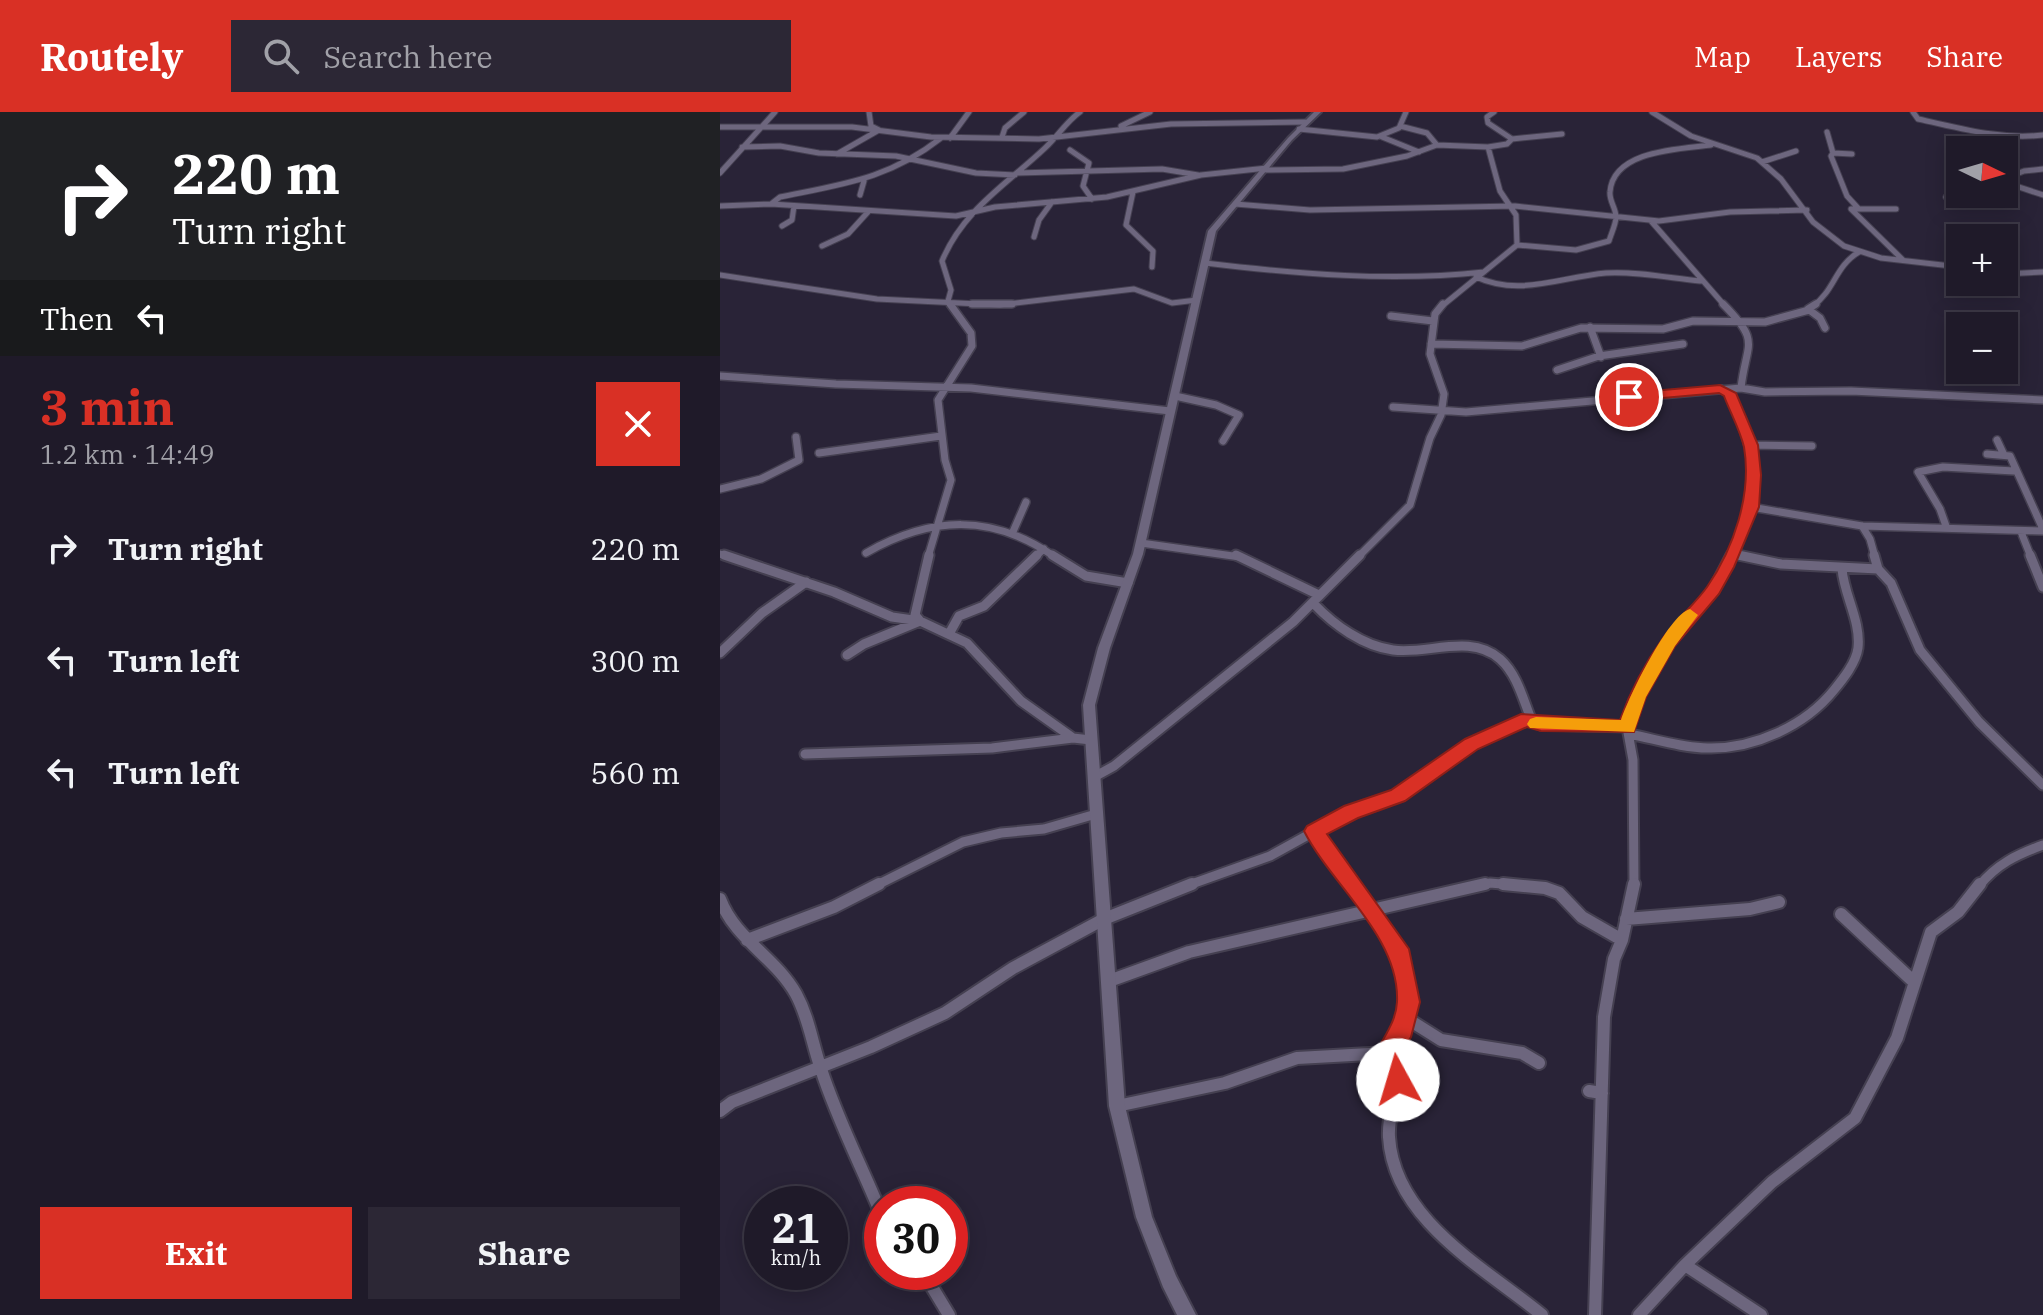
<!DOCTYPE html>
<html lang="en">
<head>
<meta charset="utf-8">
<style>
  :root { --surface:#1f1a29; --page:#2c2735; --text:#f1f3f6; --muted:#a1a1a8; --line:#3c3846; --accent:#d93025 }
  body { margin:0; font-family:"IBM Plex Serif",serif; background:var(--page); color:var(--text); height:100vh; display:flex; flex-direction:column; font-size:30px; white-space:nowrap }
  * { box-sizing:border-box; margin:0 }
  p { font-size:26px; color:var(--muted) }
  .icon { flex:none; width:44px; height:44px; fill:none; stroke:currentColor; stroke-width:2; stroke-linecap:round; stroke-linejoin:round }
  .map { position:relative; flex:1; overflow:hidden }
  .panel { display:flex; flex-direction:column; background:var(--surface); width:720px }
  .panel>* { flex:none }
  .hud { background:#202124; color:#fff; overflow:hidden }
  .needle { width:52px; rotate:95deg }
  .fabs { position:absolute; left:1226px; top:24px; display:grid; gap:16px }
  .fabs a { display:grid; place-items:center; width:72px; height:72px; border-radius:0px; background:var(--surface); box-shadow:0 4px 20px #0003,0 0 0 2px var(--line); font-size:40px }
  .speed { position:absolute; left:24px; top:1074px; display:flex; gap:16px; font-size:40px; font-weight:700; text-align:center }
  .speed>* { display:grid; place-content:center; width:104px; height:104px; border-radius:50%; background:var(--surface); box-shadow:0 4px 20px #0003,0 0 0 2px var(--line); line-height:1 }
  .speed small { font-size:20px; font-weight:400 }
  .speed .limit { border:12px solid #d22; background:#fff; color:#111 }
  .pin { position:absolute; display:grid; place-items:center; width:68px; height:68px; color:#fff; margin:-34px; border:4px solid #fff; border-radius:50%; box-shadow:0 2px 8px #0007 }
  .me { position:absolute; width:88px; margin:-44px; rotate:354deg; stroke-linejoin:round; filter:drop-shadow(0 0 6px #0008) }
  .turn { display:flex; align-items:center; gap:28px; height:168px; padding:0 40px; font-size:36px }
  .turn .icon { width:104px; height:104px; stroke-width:2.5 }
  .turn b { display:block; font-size:56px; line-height:68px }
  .then { display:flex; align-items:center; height:76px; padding:0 40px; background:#0003; gap:16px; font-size:30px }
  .round { display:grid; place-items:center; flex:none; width:84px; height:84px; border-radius:0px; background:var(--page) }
  .overview { display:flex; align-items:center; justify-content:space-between; height:136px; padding:0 40px }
  h1 { font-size:48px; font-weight:700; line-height:60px; color:var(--accent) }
  .button { display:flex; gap:16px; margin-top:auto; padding:16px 40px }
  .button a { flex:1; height:92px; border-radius:0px; background:var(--accent); color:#fff; font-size:32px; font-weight:700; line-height:92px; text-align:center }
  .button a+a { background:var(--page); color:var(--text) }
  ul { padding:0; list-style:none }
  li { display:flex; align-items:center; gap:24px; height:112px; padding:0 40px }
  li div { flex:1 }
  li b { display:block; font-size:30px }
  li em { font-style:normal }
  header { display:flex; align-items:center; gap:48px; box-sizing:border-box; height:112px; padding:0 40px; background:var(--accent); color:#fff }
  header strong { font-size:38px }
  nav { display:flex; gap:44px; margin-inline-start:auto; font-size:28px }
  .search { width:560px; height:72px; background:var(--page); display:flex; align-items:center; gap:20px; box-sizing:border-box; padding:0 28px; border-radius:0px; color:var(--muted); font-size:30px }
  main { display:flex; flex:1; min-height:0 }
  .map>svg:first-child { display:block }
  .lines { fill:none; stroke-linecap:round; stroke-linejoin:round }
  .minor-far3-casing { stroke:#454051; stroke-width:7 }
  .minor-far2-casing { stroke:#454051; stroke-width:10 }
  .minor-far1-casing { stroke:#454051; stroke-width:13 }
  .minor-casing { stroke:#454051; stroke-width:16 }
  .tertiary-casing { stroke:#454051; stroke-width:4 }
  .minor-far3 { stroke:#6d667e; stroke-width:5 }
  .minor-far2 { stroke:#6d667e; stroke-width:7 }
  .minor-far1 { stroke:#6d667e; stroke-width:9 }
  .minor { stroke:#6d667e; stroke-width:12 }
  .tertiary { fill:#6d667e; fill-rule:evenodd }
  .route { fill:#d93025; stroke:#8d1f18; stroke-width:2 }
  .slow { fill:#f59e0b }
</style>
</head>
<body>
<header>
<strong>Routely</strong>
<div class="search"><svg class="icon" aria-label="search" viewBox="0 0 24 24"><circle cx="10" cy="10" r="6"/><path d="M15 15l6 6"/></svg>Search here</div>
<nav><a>Map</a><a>Layers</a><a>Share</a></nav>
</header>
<main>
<section class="panel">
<div class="hud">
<div class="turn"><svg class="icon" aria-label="right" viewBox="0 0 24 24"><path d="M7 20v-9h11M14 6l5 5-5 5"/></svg><div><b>220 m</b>Turn right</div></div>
<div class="then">Then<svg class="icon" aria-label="left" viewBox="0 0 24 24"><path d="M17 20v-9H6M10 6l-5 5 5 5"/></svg></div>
</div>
<div class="overview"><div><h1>3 min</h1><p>1.2 km · 14:49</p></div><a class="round" style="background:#d93025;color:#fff"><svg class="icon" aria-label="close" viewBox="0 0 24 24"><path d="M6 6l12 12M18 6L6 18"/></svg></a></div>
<ul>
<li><svg class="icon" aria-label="right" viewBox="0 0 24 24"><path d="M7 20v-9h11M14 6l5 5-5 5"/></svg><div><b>Turn right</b></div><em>220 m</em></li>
<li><svg class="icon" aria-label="left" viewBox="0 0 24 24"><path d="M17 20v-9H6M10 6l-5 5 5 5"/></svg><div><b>Turn left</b></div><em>300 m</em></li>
<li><svg class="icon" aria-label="left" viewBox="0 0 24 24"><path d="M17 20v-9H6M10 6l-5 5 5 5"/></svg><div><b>Turn left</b></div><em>560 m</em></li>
</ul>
<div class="button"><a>Exit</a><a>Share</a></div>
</section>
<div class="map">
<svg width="1323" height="1203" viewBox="0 0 1323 1203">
  <rect width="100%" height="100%" fill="#292337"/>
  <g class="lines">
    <g class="minor-far3-casing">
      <path id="minor-far3" d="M932,0L971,24L1037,46L1061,67L1093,110L1124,134L1161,146L1240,155
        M1193,0L1198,7C1240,16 1280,28 1323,23
        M401,14L430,0
        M680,14L707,21L717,33
        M0,15H132L211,25L319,27L451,12L585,10
        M579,17L657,25L679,16L686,0
        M1107,20L1113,41
        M282,25L285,16L304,0
        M662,25L699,40
        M230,26L249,0
        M792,27L842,22
        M22,35L60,34L99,41L176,44L256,61L295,63
        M768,35L787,32L792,27L768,11L767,5L774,0
        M350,38L369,51L363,74L372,87
        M117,42L159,18L151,14L149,0
        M1132,42L1113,41L1111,44L1127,84L1138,96
        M1042,50L1076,39
        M546,58L623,57L687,44L717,33L768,35L780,79L796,103L797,133L722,194
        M0,61L55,0
        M297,61L442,57L478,63
        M1284,67L1304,59L1323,57
        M1284,70L1323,83
        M413,80L406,113L433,139L432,155
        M140,83L144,69
        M1226,85L1257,89L1269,82
        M51,92L60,85C123,72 169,67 221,26
        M515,92L590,98L795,94L939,109L1010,100L1087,98
        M0,94L51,92L236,104L275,95L387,85L481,63L547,56
        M1176,97H1131L1183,148
        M931,109L1005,194
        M62,114L72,108L74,94
        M314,125L319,108L332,90
        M797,133L856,138L889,129C891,122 896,112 896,105C896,96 889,89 890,80C893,38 960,37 991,33
        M102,134L128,122L148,100
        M485,151C577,162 672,170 764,160
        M1284,162L1323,160
        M0,163L157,187L280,193L414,177L452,191L477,188
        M756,165C800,185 840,165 886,161C916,159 950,166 980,169
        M228,189L231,178L222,149C243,98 287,72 325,36C338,24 346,10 360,0
        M228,189L231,194
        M1093,194C1115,178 1115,154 1139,140"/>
    </g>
    <g class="minor-far2-casing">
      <path id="minor-far2" d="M252,192H292
        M1003,192C1042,231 1026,230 1021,276
        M1096,192L1088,197L1100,206L1105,216
        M671,204L713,209
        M870,215L881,245
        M711,232L802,234L861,216L943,217L973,209L1045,210L1089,198
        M837,258L879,244L963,232
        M0,264L116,272L251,276L450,299
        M1000,277L1010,281C1039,357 1041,370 1010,445
        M455,284L496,293L519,303L503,329
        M673,295L746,300L1021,276L1045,280L1131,279L1323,288
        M1277,328L1284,343
        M1030,333L1092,334
        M99,341L221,324
        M1267,342L1290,344L1323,417
        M0,377L41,367L79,348L76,325
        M1031,395L1142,414L1323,419
        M1142,414L1150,427L1155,445
        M1226,414L1220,397L1198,360L1223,355L1294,359
        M1301,420L1311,445
        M292,422L306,390
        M421,431L520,445
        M146,441C211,404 272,401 335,445
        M0,442L10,445
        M1011,442L1028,445
        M208,445L231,368L225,348L218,288L252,234L251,221L230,192
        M315,445L324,437
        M638,445L690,393L710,326L721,303L724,282L710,242L715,202L723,192"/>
    </g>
    <g class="minor-far1-casing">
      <path id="minor-far1" d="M4,443L114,480L172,505L200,509L247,531L301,589L353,626L371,628
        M332,443L366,464L408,471
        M516,443L599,483
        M1018,443L1061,452L1158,457
        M1154,443L1158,457L1171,471L1200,538L1259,610L1323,673
        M1310,443L1323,475
        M594,492C614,513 643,534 673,538C708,543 750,521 780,547C797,562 803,587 811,607
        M229,522L239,504L264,494L317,443
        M0,541L42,501L86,470
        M127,543L144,532L200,509L195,503L209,443
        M909,622C935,627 962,636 988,636C1034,637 1085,614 1114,578C1123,567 1136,551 1138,536C1141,509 1124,483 1122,457
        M85,642L272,636L353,626
        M374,665L394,654L573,510L640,443
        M594,719L633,774
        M155,774L243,730L281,721L324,717L376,702
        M466,774L550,744L617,707L678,684L752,632L807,607L821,613L907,615
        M756,774L770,771L805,774
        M914,774L913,648L907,615L917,585L949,530L993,478L1011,443
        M1259,774C1277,752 1296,743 1323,733"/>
    </g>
    <g class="minor-casing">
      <path id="minor" d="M783,772L825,776L839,781L862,805L902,828
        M0,787C15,827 55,845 76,882C89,906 92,931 101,957C117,1007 142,1055 162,1104
        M1121,802L1194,870
        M906,807L1030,797L1059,790
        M27,828L114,795L159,772
        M389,869L469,840L765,772
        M686,906L721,928L802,941L819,951
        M668,941C686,969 667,995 669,1025C674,1108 765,1156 822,1203
        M869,979L882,981
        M397,994L505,971L577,946L668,941C715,878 669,824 632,772
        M0,999L12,990L151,935L225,901L293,856L384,807L472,772
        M965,1153L1041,1203
        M203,1160L229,1203
        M875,1203L884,905L894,847L902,828L914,772
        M919,1203L965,1153L1052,1070L1135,1006L1177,926L1211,820L1238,800L1260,772"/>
    </g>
    <g class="tertiary-casing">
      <path id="tertiary" d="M594,0H601L572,28L496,119L423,442L390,536L375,593L405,994L432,1105L456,1164L476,1203H457L443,1175L416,1105L389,994L363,593L378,536L413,442L488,119L568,26Z"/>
    </g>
    <use href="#minor-far3" class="minor-far3"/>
    <use href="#minor-far2" class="minor-far2"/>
    <use href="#minor-far1" class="minor-far1"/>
    <use href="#minor" class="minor"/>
    <use href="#tertiary" class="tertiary"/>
  </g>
  <path class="route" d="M1000,273L1016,281L1038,333L1041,363L1039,395L1014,455L999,482L955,534L926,585L914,620L821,619L807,615L758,637L685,689L638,706L607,722L689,837L700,890L691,925L681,942L690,968L686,976L678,979L670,976L656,941C664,924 676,910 677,890C680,825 612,774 584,719L587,714L624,694L671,678L745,627L801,602L900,608C910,580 925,551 943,526C956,508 974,493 987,475C1014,436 1032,382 1024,335C1020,318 1010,300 1004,284L999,281L909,289L902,285L909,281Z"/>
  <path class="slow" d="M970,497L978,503L955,534L926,585L914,620L810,616L807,612L810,607L816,605L901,608C909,585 948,503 970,497Z"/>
</svg>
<div class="fabs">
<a><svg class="needle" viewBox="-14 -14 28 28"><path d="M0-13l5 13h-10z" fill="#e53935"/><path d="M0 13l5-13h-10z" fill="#a1a1a8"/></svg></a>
<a>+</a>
<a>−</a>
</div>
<div class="speed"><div>21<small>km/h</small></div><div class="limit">30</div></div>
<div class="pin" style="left:909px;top:285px;background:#d93025"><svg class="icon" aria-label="arrive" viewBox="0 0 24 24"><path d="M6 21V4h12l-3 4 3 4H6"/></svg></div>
<svg class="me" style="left:678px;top:968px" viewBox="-20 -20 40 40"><circle r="19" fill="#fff"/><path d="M0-13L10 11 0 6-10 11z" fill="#d93025"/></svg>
</div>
</main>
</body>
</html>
